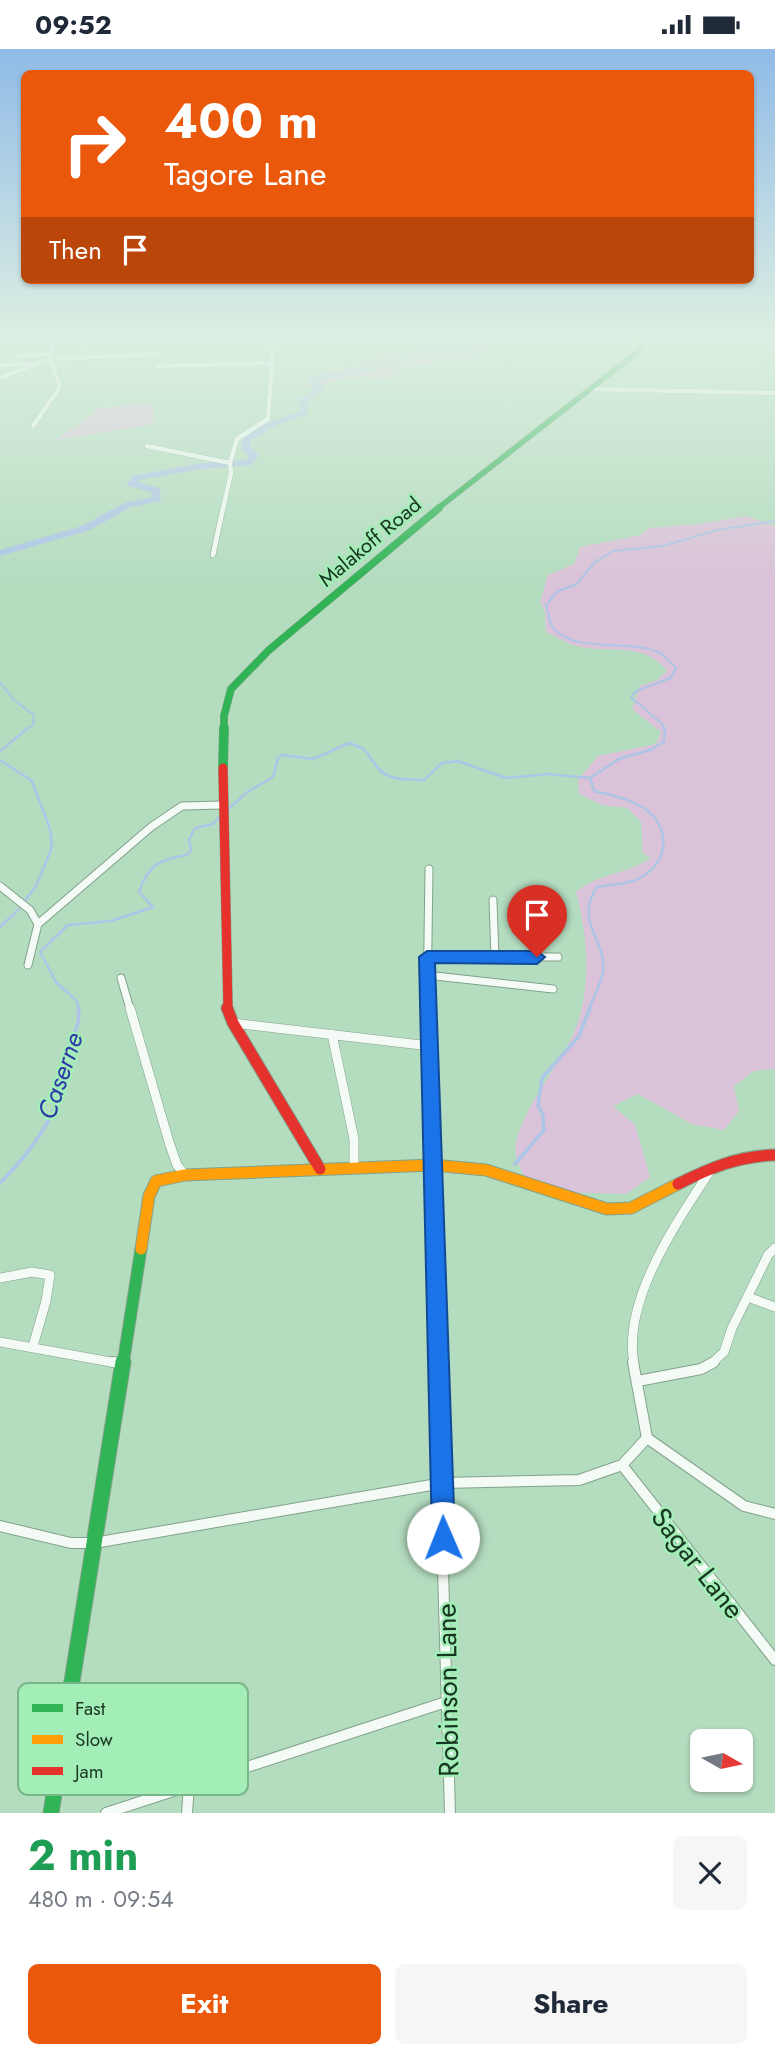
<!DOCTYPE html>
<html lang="en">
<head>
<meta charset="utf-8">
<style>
  :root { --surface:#fff; --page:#f6f6f7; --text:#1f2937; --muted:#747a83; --accent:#ea580c }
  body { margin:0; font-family:Jost,sans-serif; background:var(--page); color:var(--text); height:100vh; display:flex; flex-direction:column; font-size:26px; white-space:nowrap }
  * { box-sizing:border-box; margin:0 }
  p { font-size:23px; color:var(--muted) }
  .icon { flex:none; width:38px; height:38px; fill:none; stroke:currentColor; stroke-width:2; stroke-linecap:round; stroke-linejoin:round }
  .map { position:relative; height:1764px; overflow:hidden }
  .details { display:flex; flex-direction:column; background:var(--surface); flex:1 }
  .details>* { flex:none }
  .hud { position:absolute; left:21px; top:21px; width:733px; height:214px; border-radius:10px; box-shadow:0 2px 5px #0004; background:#ea580c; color:#fff; overflow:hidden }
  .needle { width:46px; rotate:99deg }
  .buttons { position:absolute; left:690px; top:1680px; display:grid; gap:14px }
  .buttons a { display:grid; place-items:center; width:63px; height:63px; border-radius:10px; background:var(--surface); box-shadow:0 2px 5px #0004; font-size:35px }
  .pin { position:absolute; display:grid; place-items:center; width:60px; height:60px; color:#fff; margin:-72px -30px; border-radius:50% 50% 50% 0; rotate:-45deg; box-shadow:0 0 7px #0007 }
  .pin .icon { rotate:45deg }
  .me { position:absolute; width:77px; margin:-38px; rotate:359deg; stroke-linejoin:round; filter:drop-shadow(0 0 5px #0008) }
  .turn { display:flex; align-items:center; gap:24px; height:147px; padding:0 28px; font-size:32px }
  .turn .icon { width:91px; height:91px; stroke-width:2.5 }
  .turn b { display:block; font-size:49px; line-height:60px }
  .then { display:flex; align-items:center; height:66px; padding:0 28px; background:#0003; gap:14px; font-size:26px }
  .round { display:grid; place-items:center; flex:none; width:74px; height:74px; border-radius:10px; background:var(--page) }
  .headline { display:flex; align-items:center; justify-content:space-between; height:119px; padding:0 28px }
  h1 { font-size:42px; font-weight:700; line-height:52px; color:#1e9e55 }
  .action { display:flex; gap:14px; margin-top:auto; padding:14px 28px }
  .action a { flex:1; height:80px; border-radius:10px; background:var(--accent); color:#fff; font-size:28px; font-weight:700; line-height:80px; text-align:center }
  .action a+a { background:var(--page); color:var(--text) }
  .status { display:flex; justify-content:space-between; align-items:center; height:49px; padding:0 35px; background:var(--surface); direction:ltr }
  .status svg { height:19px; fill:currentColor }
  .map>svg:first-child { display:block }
  .green { fill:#dac2d8 }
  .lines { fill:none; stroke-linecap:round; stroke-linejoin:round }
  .stream-far2 { stroke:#adc5e6; stroke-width:2 }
  .stream-far1 { stroke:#adc5e6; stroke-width:2.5 }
  .stream { stroke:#adc5e6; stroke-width:3.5 }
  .river { fill:#adc5e6; fill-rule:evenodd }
  .street-far4-casing { stroke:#82a28b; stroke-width:5 }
  .street-far3-casing { stroke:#82a28b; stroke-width:6 }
  .street-far2-casing { stroke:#82a28b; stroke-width:9 }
  .street-far1-casing { stroke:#82a28b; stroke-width:10 }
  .street-casing { stroke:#82a28b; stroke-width:12 }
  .fast-far4-casing { stroke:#82a28b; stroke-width:6 }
  .fast-far3-casing { stroke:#82a28b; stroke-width:8 }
  .fast-far2-casing { stroke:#82a28b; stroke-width:10 }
  .fast-far1-casing { stroke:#82a28b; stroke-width:13 }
  .fast-casing { stroke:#82a28b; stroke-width:17 }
  .slow-casing { stroke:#82a28b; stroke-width:13 }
  .jam-far1-casing { stroke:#82a28b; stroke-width:10 }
  .jam-casing { stroke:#82a28b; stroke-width:13 }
  .street-far4 { stroke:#f4faf5; stroke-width:4.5 }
  .street-far3 { stroke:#f4faf5; stroke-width:5 }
  .street-far2 { stroke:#f4faf5; stroke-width:7 }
  .street-far1 { stroke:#f4faf5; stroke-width:9 }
  .street { stroke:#f4faf5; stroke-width:10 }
  .fast-far4 { stroke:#30b455; stroke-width:5 }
  .fast-far3 { stroke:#30b455; stroke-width:7 }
  .fast-far2 { stroke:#30b455; stroke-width:9 }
  .fast-far1 { stroke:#30b455; stroke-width:11 }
  .fast { stroke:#30b455; stroke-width:15 }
  .slow { stroke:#ff9f0a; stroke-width:11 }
  .jam-far1 { stroke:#e5322d; stroke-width:9 }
  .jam { stroke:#e5322d; stroke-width:11 }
  .route { fill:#1a73e8; stroke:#114b97; stroke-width:2 }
  .labels { text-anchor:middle; stroke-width:5; stroke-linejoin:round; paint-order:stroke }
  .far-street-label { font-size:21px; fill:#183621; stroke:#a3edb7 }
  .water-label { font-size:26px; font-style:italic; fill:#2f3aa8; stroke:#a3edb7 }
  .near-street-label { font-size:28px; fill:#183621; stroke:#a3edb7 }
  .key { fill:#a3edb7; stroke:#79b68a; stroke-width:2 }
  .key-label { font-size:19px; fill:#183621 }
</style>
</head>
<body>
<div class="status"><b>09:52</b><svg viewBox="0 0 49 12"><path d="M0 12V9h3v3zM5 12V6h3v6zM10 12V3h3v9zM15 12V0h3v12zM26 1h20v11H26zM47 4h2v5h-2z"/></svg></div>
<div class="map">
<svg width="775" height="1764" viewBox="0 0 775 1764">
  <rect width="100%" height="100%" fill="#b4dcbf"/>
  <path class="green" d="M482,286H503L487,303L477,307L408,318L393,329L378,330L365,327L337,331L319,339L306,337L307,331L313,326L359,316L377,308L413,302L454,301L479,294Z
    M140,354L153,356L154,372L149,376L56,391C70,378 85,376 96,360Z
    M746,467L775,477V1020L754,1022L734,1037L739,1062L724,1081L692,1075L638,1045L613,1057L635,1076L650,1128L626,1145L561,1143L526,1132C523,1124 518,1115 516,1107C510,1073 566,1010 577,976C592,932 587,886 576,843C599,824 626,826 651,809L643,804L641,773L627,759L602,756L579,745L578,731L598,707L656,695L661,683L632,660L640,637L657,631L667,622C645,593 613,604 581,598C569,596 557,588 546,583L545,563L540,553L548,526L574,515L580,498L641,486L649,479L698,475Z"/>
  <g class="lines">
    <path class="stream-far2" d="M0,633L14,651L34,666L33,676L25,681
      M665,681L661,674L631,648L636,642L671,629L676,619C671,614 666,607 660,604C631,589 571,606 552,577C549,572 548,562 546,556L558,542L577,535L594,514L613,502L663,497L717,481L775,472"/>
    <path class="stream-far1" d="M0,702L28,679
      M0,711L32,732L50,780L52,798L36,837L18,861L0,878
      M225,763L246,744L273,728L278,709L282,706L313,710L349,694C374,702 365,707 381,722C391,732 411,730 424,731L442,714L458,712L506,729L548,725L590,729
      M79,960L77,952L56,933L40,903L68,876L111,872L153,858L139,843C148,816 160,810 187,806L191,801L189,791L195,779L213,775L219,768
      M589,960C593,949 601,935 603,923C607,889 573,874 597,838C611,835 627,836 640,829C651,823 662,811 663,799C667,758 625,749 594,742L590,729L619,710L650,701L664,693L665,679"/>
    <path class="stream" d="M515,1115L544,1081L543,1066L538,1056L542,1029L579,987L590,959
      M0,1134C26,1108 53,1074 62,1037C64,1027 61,1015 65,1005C71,988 82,976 78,959"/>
    <path class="river" d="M479,286H487L477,299L467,303L420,306L375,321L319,332L324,341L308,352L307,366L279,375L251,391V398L259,406L252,416L202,420L139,431L138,433L160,439L161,452L131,458L90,481L0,507V501L82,477L124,454L152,448L151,443L128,437L127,435L132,427L202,414L246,411L249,407L241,399L243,388L273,371L299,363L298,351L314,340L309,334L313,328L370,317L419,301L463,299L471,295Z"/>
    <g class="street-far4-casing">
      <path id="street-far4" d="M640,292H775
        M82,297L85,286
        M18,307L50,305
        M0,316L31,315
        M157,317L271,314
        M0,329L50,310L158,305
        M588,340L775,344
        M33,377L60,338L50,310L53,286
        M147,397L230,414L231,424L223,460
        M230,414L237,390L268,370L274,286"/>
    </g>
    <g class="street-far3-casing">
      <path id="street-far3" d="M213,506L223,459"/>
    </g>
    <g class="street-far2-casing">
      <path id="street-far2" d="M0,837L30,861L38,875
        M493,851L495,909
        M427,908H558
        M28,916L38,875L151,778L182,757L222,756
        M426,926L553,940
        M121,929L130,960
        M427,960L429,820"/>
    </g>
    <g class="street-far1-casing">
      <path id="street-far1" d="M130,959L169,1093L177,1116L185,1126
        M427,959L437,1315
        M233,974L430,997
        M332,985L354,1090V1119
        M0,1229L32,1223L50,1226L46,1252L33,1297
        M748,1248L775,1258
        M0,1293L122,1315
        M634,1315C622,1251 677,1173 710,1122
        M711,1315L724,1303L732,1279L768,1206L775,1199"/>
    </g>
    <g class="street-casing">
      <path id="street" d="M113,1313L122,1315
        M437,1313L450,1764
        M638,1332L701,1320L714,1313
        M647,1389L744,1457L775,1465
        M622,1416L775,1611
        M0,1477L71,1494H94L443,1434L579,1431L622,1416L647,1389L633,1313
        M106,1764L446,1653
        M187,1764L189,1737"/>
    </g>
    <g class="fast-far4-casing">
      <path id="fast-far4" d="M437,460L635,305L640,298L638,286"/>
    </g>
    <g class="fast-far3-casing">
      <path id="fast-far3" d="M224,681V667L231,640L269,601L439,459"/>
    </g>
    <g class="fast-far2-casing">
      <path id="fast-far2" d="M223,719L224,679"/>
    </g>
    <g class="fast-far1-casing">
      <path id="fast-far1" d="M123,1315L141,1200"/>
    </g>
    <g class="fast-casing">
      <path id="fast" d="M51,1764L123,1313"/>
    </g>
    <g class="slow-casing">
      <path id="slow" d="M141,1200L149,1147L156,1132L185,1126L433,1116L486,1121L607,1160L631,1159L678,1135"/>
    </g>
    <g class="jam-far1-casing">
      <path id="jam-far1" d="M223,719L228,960"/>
    </g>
    <g class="jam-casing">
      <path id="jam" d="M227,959L233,974L320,1120
        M678,1135C710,1119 738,1107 775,1106"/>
    </g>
    <use href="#street-far4" class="street-far4"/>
    <use href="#street-far3" class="street-far3"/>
    <use href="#street-far2" class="street-far2"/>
    <use href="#street-far1" class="street-far1"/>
    <use href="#street" class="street"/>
    <use href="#fast-far4" class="fast-far4"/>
    <use href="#fast-far3" class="fast-far3"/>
    <use href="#fast-far2" class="fast-far2"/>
    <use href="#fast-far1" class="fast-far1"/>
    <use href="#fast" class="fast"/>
    <use href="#slow" class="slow"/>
    <use href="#jam-far1" class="jam-far1"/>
    <use href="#jam" class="jam"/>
  </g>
  <linearGradient id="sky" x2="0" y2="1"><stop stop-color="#90bbe7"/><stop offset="0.54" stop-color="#ddefe2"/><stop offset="1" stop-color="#ddefe2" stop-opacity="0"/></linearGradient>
  <rect width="775" height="533" fill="url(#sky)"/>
  <path class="route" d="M427,902H537L545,908L537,915L435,914L455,1489L452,1497L443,1501L435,1497L432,1489L419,908Z"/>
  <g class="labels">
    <g class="far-street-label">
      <text transform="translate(370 493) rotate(-40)" y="7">Malakoff Road</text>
    </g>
    <g class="water-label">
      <text transform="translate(60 1027) rotate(-71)" y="9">Caserne</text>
    </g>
    <g class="near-street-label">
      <text transform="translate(698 1514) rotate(52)" y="10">Sagar Lane</text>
      <text transform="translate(447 1641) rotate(-91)" y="10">Robinson Lane</text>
    </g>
  </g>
  <rect x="18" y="1634" width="230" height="112" rx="10" class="key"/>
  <rect x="32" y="1655" width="31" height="8" fill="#30b455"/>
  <rect x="32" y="1686" width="31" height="9" fill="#ff9f0a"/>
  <rect x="32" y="1718" width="31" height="8" fill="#e5322d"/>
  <g class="key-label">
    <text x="75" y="1666">Fast</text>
    <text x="75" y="1697">Slow</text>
    <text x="75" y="1729">Jam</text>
  </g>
</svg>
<div class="buttons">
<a><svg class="needle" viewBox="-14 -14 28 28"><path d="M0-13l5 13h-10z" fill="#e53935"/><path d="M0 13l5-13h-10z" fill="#747a83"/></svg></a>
</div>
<div class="pin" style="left:537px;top:908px;background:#d93025"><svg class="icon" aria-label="arrive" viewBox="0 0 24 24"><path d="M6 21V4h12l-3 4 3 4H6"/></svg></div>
<svg class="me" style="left:443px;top:1489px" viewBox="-20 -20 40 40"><circle r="19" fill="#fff"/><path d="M0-13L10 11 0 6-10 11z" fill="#1a73e8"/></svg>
<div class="hud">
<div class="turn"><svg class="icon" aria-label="right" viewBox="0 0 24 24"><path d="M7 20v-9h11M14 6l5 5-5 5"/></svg><div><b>400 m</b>Tagore Lane</div></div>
<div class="then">Then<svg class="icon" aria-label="arrive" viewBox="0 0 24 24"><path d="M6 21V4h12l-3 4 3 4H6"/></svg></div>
</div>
</div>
<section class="details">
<div class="headline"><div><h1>2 min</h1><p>480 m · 09:54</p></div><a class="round"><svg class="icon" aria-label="close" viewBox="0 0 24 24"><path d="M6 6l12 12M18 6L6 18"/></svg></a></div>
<div class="action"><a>Exit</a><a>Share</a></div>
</section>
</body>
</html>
